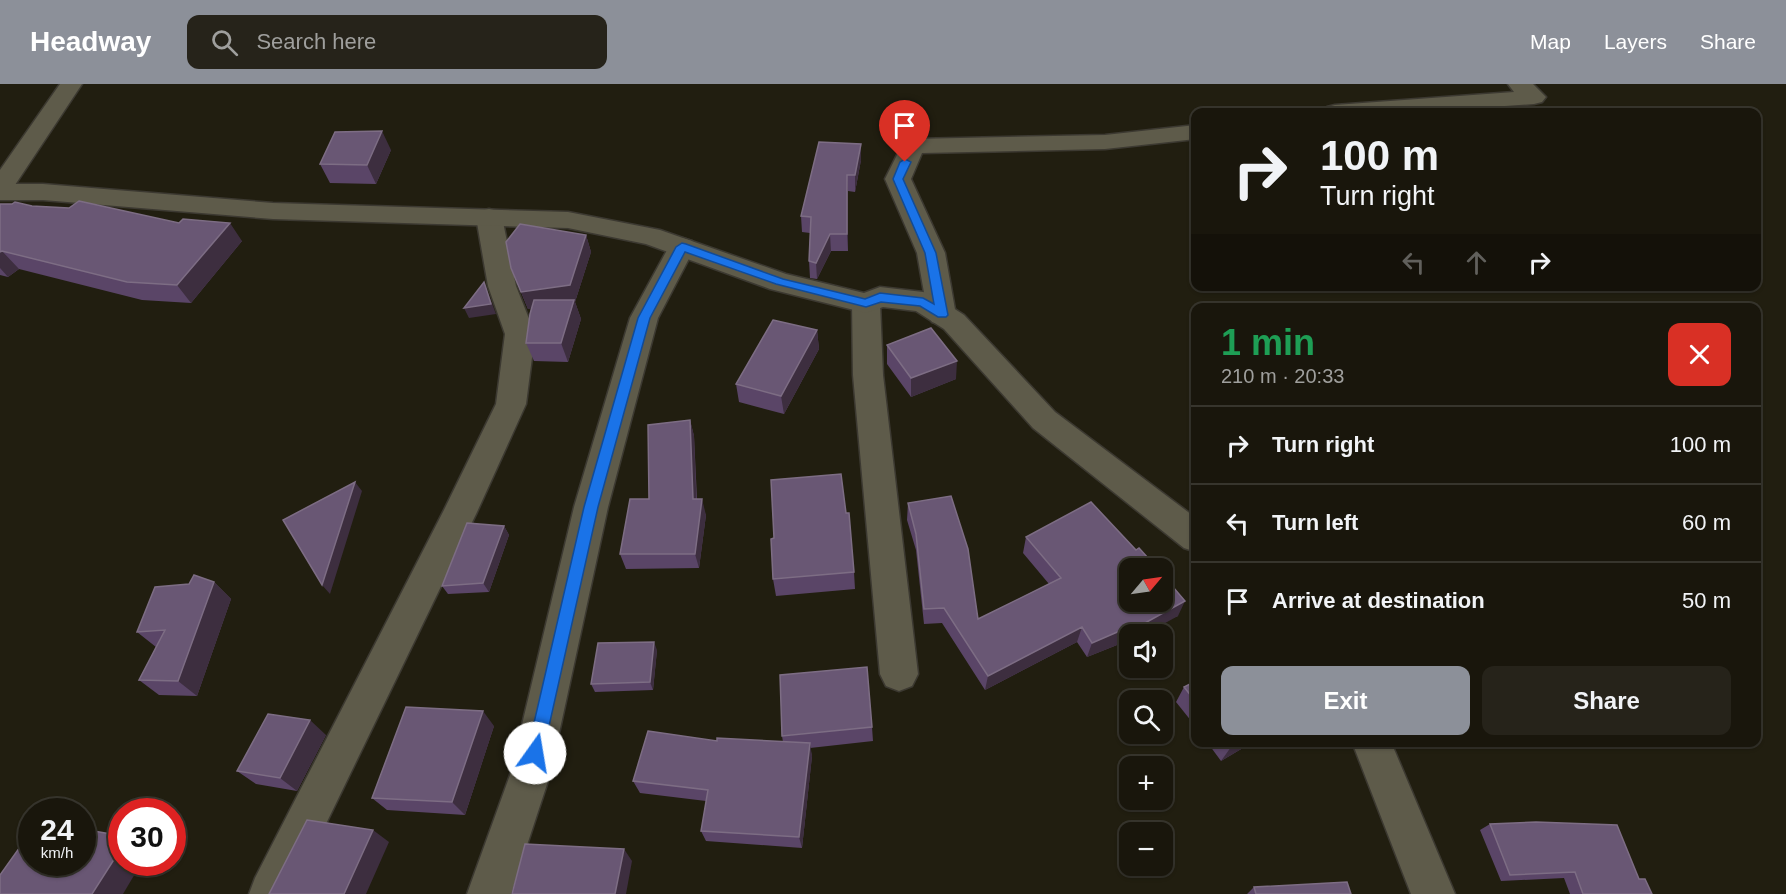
<!DOCTYPE html>
<html lang="en">
<head>
<meta charset="utf-8">
<style>
  :root { --surface:#19160c; --page:#26231a; --text:#f1f3f6; --muted:#9f9f9d; --line:#37352d; --accent:#8c9099 }
  body { margin:0; font-family:Arial,sans-serif; background:var(--page); color:var(--text); height:100vh; display:flex; flex-direction:column; font-size:22px; white-space:nowrap }
  * { box-sizing:border-box; margin:0 }
  p { font-size:20px; color:var(--muted) }
  .icon { flex:none; width:33px; height:33px; fill:none; stroke:currentColor; stroke-width:2; stroke-linecap:round; stroke-linejoin:round }
  .map { position:relative; flex:1; overflow:hidden }
  .side { position:absolute; left:1191px; top:219px; width:570px; height:444px; display:flex; flex-direction:column; background:var(--surface); border-radius:12px; box-shadow:0 2px 4px #0004,0 0 0 2px var(--line) }
  .side>* { flex:none }
  .top-card { position:absolute; left:1191px; top:24px; width:570px; height:183px; border-radius:12px; box-shadow:0 2px 4px #0004,0 0 0 2px var(--line); background:#19160c; color:var(--text); overflow:hidden }
  .needle { width:39px; rotate:61deg }
  .controls { position:absolute; left:1119px; top:474px; display:grid; gap:12px }
  .controls a { display:grid; place-items:center; width:54px; height:54px; border-radius:12px; background:var(--surface); box-shadow:0 2px 4px #0004,0 0 0 2px var(--line); font-size:30px }
  .speed { position:absolute; left:18px; top:714px; display:flex; gap:12px; font-size:30px; font-weight:700; text-align:center }
  .speed>* { display:grid; place-content:center; width:78px; height:78px; border-radius:50%; background:var(--surface); box-shadow:0 2px 4px #0004,0 0 0 2px var(--line); line-height:1 }
  .speed small { font-size:15px; font-weight:400 }
  .speed .limit { border:9px solid #d22; background:#fff; color:#111 }
  .pin { position:absolute; display:grid; place-items:center; width:51px; height:51px; color:#fff; margin:-62px -26px; border-radius:50% 50% 50% 0; rotate:-45deg; box-shadow:0 0 6px #0007 }
  .pin .icon { rotate:45deg }
  .me { position:absolute; width:66px; margin:-33px; rotate:13deg; stroke-linejoin:round; filter:drop-shadow(0 0 4px #0008) }
  .turn { display:flex; align-items:center; gap:21px; height:126px; padding:0 30px; font-size:27px }
  .turn .icon { width:78px; height:78px; stroke-width:2.5 }
  .turn b { display:block; font-size:42px; line-height:51px }
  .lanes { display:flex; align-items:center; height:57px; padding:0 30px; background:#0003; justify-content:center; gap:30px; direction:ltr }
  .lanes .off { opacity:.35 }
  .round { display:grid; place-items:center; flex:none; width:63px; height:63px; border-radius:12px; background:var(--page) }
  .head { display:flex; align-items:center; justify-content:space-between; height:102px; padding:0 30px }
  h1 { font-size:36px; font-weight:800; line-height:45px; color:#1e9e55 }
  .action { display:flex; gap:12px; margin-top:auto; padding:12px 30px }
  .action a { flex:1; height:69px; border-radius:12px; background:var(--accent); color:#fff; font-size:24px; font-weight:800; line-height:69px; text-align:center }
  .action a+a { background:var(--page); color:var(--text) }
  ul { padding:0; list-style:none }
  li { display:flex; align-items:center; gap:18px; height:78px; padding:0 30px; border-top:2px solid var(--line) }
  li div { flex:1 }
  li b { display:block; font-size:22px }
  li em { font-style:normal }
  header { display:flex; align-items:center; gap:36px; box-sizing:border-box; height:84px; padding:0 30px; background:var(--accent); color:#fff }
  header strong { font-size:28px }
  nav { display:flex; gap:33px; margin-inline-start:auto; font-size:21px }
  .search { width:420px; height:54px; background:var(--page); display:flex; align-items:center; gap:15px; box-sizing:border-box; padding:0 21px; border-radius:12px; color:var(--muted); font-size:22px }
  .map>svg:first-child { display:block }
  .lines { fill:none; stroke-linecap:round; stroke-linejoin:round }
  .street-casing { stroke:#3c3931; stroke-width:3 }
  .secondary-casing { stroke:#3c3931; stroke-width:3 }
  .street { fill:#5e5b4a; fill-rule:evenodd }
  .secondary { fill:#5e5b4a; fill-rule:evenodd }
  .wall { fill:#5a4567 }
  .shaded-wall { fill:#3d2e3f }
  .building { fill:#695774; stroke:#7d6d84; stroke-width:1.5 }
  .route { fill:#1a73e8; stroke:#114b97; stroke-width:1.5 }
</style>
</head>
<body>
<header>
<strong>Headway</strong>
<div class="search"><svg class="icon" aria-label="search" viewBox="0 0 24 24"><circle cx="10" cy="10" r="6"/><path d="M15 15l6 6"/></svg>Search here</div>
<nav><a>Map</a><a>Layers</a><a>Share</a></nav>
</header>
<div class="map">
<svg width="1786" height="810" viewBox="0 0 1786 810">
  <rect width="100%" height="100%" fill="#211e10"/>
  <g class="lines">
    <g class="street-casing">
      <path id="street" d="M60,0H82L9,110L0,112V86Z
        M1508,0H1533L1546,13L1542,18L1534,20L1421,28H1323L1327,23L1335,21L1514,8Z
        M1196,41V55L1105,65L922,69L911,95L945,169L956,231L952,238L942,241L932,238L928,231L917,169L885,95L904,57L913,55L1105,51Z
        M489,125L498,127L502,133L516,202L535,250L526,320L477,428L292,810H249L255,794L444,426L496,320L505,250L488,202L476,133L480,127Z
        M682,154L692,157L695,163L658,234L608,423L550,691L511,810H467L510,691L574,423L630,234L672,157Z
        M866,209L876,212L880,219L883,291L918,590L912,602L899,607L886,602L880,590L853,291L852,219L856,212Z"/>
    </g>
    <g class="secondary-casing">
      <path id="secondary" d="M0,100H43L273,119L568,128L660,146L786,190L864,209L880,203L923,208L933,211L964,231L1055,328L1196,434V468L1184,464L1033,344L944,245L916,227L883,223L866,229L770,205L646,160L568,144L273,135L43,116H0Z
        M1352,658H1391L1455,810H1411Z"/>
    </g>
    <use href="#street" class="street"/>
    <use href="#secondary" class="secondary"/>
  </g>
  <path class="wall" d="M391,66L376,100L330,99L320,80Z
    M861,76L855,108L848,107V167H831L817,195L810,194L809,177L810,149L802,148L801,132Z
    M0,120L242,157L191,219L142,216L19,185L8,193L0,191Z
    M586,151L591,168L575,218L581,235L568,278L534,277L526,259L531,224L528,225L511,184Z
    M817,246L819,265L784,330L739,318L736,300Z
    M887,261L956,295L911,313L887,280Z
    M690,336L694,352L697,415L706,431L699,484L626,485L620,470Z
    M908,419L978,535L1049,500L1023,469L1026,453L1178,532L1130,550V559L1120,565L1117,561L1087,573L1077,558L985,606L942,539L924,540L916,466L907,436Z
    M846,429L854,488L855,505L776,512L773,495L774,454Z
    M504,442L509,451L489,508L448,510L442,502Z
    M214,498L231,515L197,612L159,611L139,596L156,563L137,548Z
    M657,566L653,606L595,608L591,600Z
    M1196,597V643L1176,618L1184,603Z
    M494,642L465,731L387,726L372,714Z
    M872,643L873,657L810,664L812,672L802,764L706,757L701,747L706,717L640,709L633,697L717,657L783,658L782,652Z
    M326,651L297,707L256,700L237,687Z
    M1207,658H1253L1221,677Z
    M1490,740L1639,795L1652,810H1570L1564,794L1501,797L1480,746Z
    M1254,803L1351,810H1247Z"/>
  <path class="shaded-wall" d="M382,47L391,66L376,100L367,81Z
    M861,60V76L855,108V91Z
    M847,91L848,107V167L847,150Z
    M230,139L242,157L191,219L177,201Z
    M830,150L831,167L817,195L816,179Z
    M586,151L591,168L575,218L581,235L568,278L561,259L574,218L528,225L521,208Z
    M2,167L19,185L8,193L0,184V168Z
    M484,198L496,230L469,234L464,224Z
    M817,246L819,265L784,330L781,312Z
    M957,277L956,295L911,313V294Z
    M690,336L694,352L697,431L693,415Z
    M355,398L362,407L330,510L322,501Z
    M702,415L706,431L699,484L695,470Z
    M504,442L509,451L489,508L483,499Z
    M214,498L231,515L197,612L178,597Z
    M1185,517L1178,532L1145,550H1130V559L1120,565L1125,550Z
    M1082,543L1077,558L985,606L988,592Z
    M1122,546L1117,561L1087,573L1092,559Z
    M654,558L657,566L653,606L650,598Z
    M483,627L494,642L465,731L452,718Z
    M310,636L326,651L297,707L280,694Z
    M1239,658H1253L1221,677L1231,663Z
    M810,659L812,672L802,764L799,753Z
    M373,746L389,758L366,810H344Z
    M122,763V778H142L123,810H92Z
    M624,765L632,777L626,810H615Z"/>
  <path class="building" d="M382,47L367,81L320,80L335,48Z
    M819,58L861,60L855,91H847V150H830L816,179L809,177L811,133L801,132Z
    M79,117L179,139L183,135L230,139L177,201L127,198L2,167L0,168V120H12L15,118L32,122L69,124Z
    M520,140L586,151L570,201L521,208L511,184L506,158Z
    M484,198L491,220L464,224Z
    M534,216H574L561,259H526L530,230Z
    M773,236L817,246L781,312L736,300Z
    M931,244L957,277L911,294L887,261Z
    M690,336L693,415H702L695,470H620L630,415H649L648,341Z
    M841,390L846,429H849L854,488L773,495L771,455L774,454L771,396Z
    M355,398L322,501L283,436Z
    M951,412L968,465L978,535L1061,494L1026,453L1091,418L1136,466L1139,464L1157,484H1130V518H1162V490L1185,517L1125,550L1122,546L1092,559L1082,543L988,592L944,524L924,525L916,450L908,419Z
    M467,439L504,442L483,499L442,502Z
    M194,491L214,498L178,597L139,596L165,546L137,548L155,503L189,500Z
    M654,558L650,598L591,600L598,559Z
    M867,583L872,643L782,652L780,591Z
    M1196,597V618L1184,603Z
    M406,623L483,627L452,718L372,714Z
    M268,630L310,636L280,694L237,687Z
    M648,647L717,657V654L810,659L799,753L701,747L708,706L633,697Z
    M1227,658H1239L1231,663Z
    M307,736L373,746L344,810H269Z
    M1536,738L1617,741L1639,795H1645L1652,810H1583L1575,788L1510,791L1490,740Z
    M82,745L122,752V763L92,810H0V791L32,746V778H82Z
    M525,760L624,765L615,810H512Z
    M1347,798L1351,810H1256L1254,803Z"/>
  <path class="route" d="M905,75L911,78L903,95L936,169L948,231L946,233H938L920,222L881,218L866,223L776,200L685,168L650,234L598,423L543,669L541,674L535,676L529,674L527,669L584,423L638,234L676,163L682,159L686,160L783,195L865,215L880,209L923,214L934,220L925,169L893,95L900,78Z"/>
</svg>
<div class="controls">
<a><svg class="needle" viewBox="-14 -14 28 28"><path d="M0-13l5 13h-10z" fill="#e53935"/><path d="M0 13l5-13h-10z" fill="#9f9f9d"/></svg></a>
<a><svg class="icon" aria-label="sound" viewBox="0 0 24 24"><path d="M4 9h4l5-4v14l-5-4H4zM17 9q2 3 0 6"/></svg></a>
<a><svg class="icon" aria-label="search" viewBox="0 0 24 24"><circle cx="10" cy="10" r="6"/><path d="M15 15l6 6"/></svg></a>
<a>+</a>
<a>−</a>
</div>
<div class="speed"><div>24<small>km/h</small></div><div class="limit">30</div></div>
<div class="pin" style="left:905px;top:78px;background:#d93025"><svg class="icon" aria-label="arrive" viewBox="0 0 24 24"><path d="M6 21V4h12l-3 4 3 4H6"/></svg></div>
<svg class="me" style="left:535px;top:669px" viewBox="-20 -20 40 40"><circle r="19" fill="#fff"/><path d="M0-13L10 11 0 6-10 11z" fill="#1a73e8"/></svg>
<div class="top-card">
<div class="turn"><svg class="icon" aria-label="right" viewBox="0 0 24 24"><path d="M7 20v-9h11M14 6l5 5-5 5"/></svg><div><b>100 m</b>Turn right</div></div>
<div class="lanes"><svg class="icon off" aria-label="left" viewBox="0 0 24 24"><path d="M17 20v-9H6M10 6l-5 5 5 5"/></svg><svg class="icon off" aria-label="ahead" viewBox="0 0 24 24"><path d="M12 20V5M6 11l6-6 6 6"/></svg><svg class="icon" aria-label="right" viewBox="0 0 24 24"><path d="M7 20v-9h11M14 6l5 5-5 5"/></svg></div>
</div>
<section class="side">
<div class="head"><div><h1>1 min</h1><p>210 m · 20:33</p></div><a class="round" style="background:#d93025;color:#fff"><svg class="icon" aria-label="close" viewBox="0 0 24 24"><path d="M6 6l12 12M18 6L6 18"/></svg></a></div>
<ul>
<li><svg class="icon" aria-label="right" viewBox="0 0 24 24"><path d="M7 20v-9h11M14 6l5 5-5 5"/></svg><div><b>Turn right</b></div><em>100 m</em></li>
<li><svg class="icon" aria-label="left" viewBox="0 0 24 24"><path d="M17 20v-9H6M10 6l-5 5 5 5"/></svg><div><b>Turn left</b></div><em>60 m</em></li>
<li><svg class="icon" aria-label="arrive" viewBox="0 0 24 24"><path d="M6 21V4h12l-3 4 3 4H6"/></svg><div><b>Arrive at destination</b></div><em>50 m</em></li>
</ul>
<div class="action"><a>Exit</a><a>Share</a></div>
</section>
</div>
</body>
</html>
